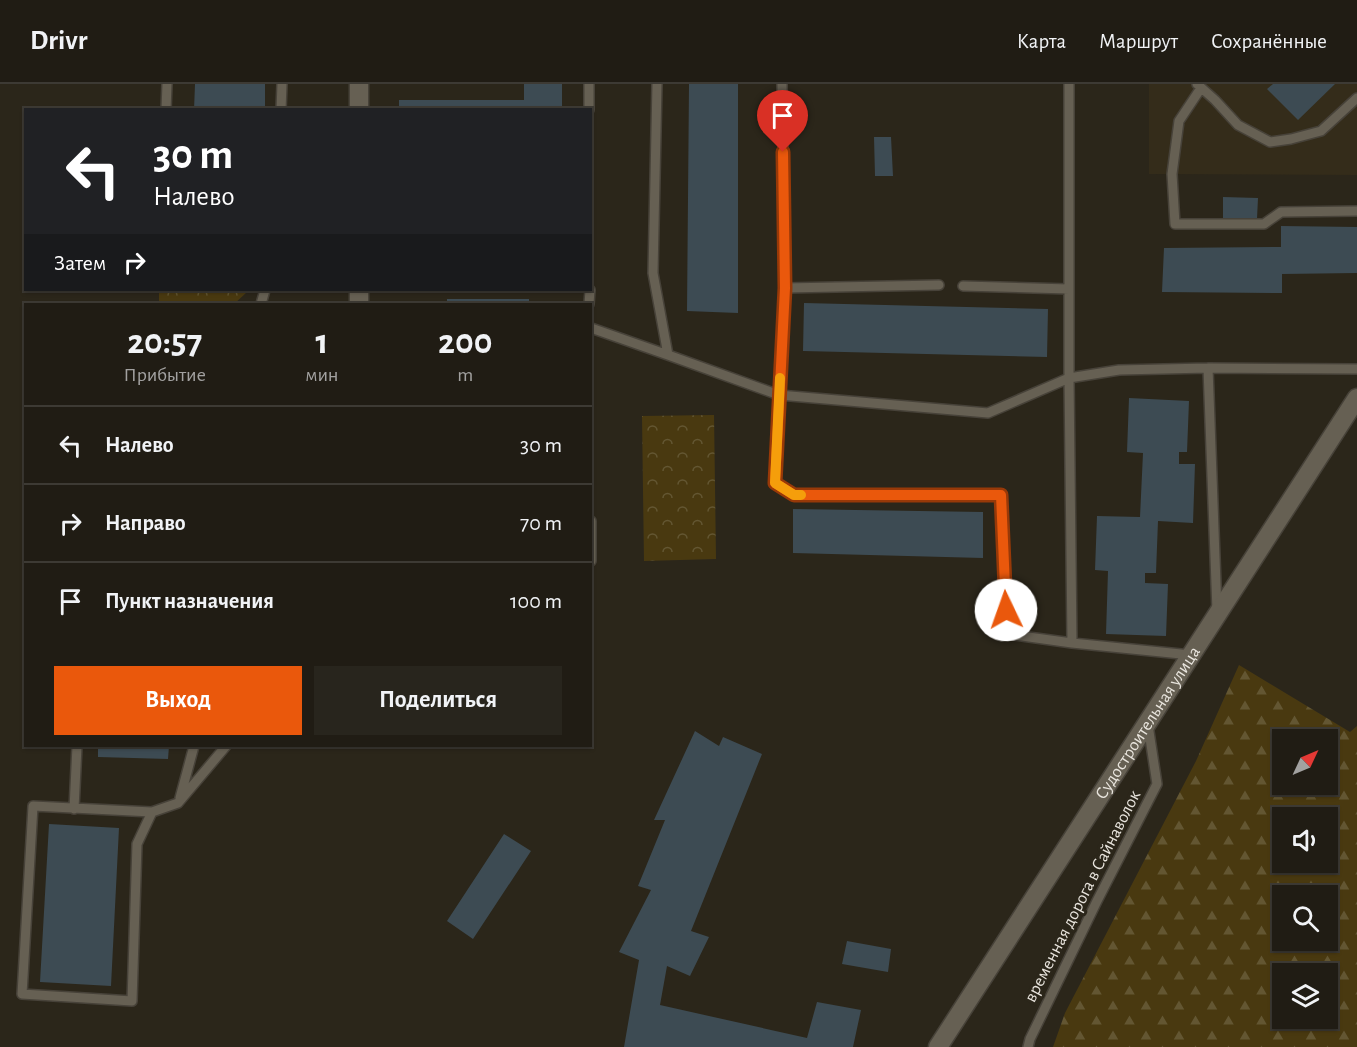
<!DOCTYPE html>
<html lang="ru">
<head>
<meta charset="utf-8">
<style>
  :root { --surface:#201c14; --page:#28251d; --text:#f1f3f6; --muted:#a2a1a0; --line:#3d3a34; --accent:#ea580c }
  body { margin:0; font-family:"Alegreya Sans",sans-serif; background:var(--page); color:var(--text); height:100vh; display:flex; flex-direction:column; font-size:22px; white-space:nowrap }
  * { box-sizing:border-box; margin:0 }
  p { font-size:20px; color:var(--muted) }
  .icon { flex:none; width:33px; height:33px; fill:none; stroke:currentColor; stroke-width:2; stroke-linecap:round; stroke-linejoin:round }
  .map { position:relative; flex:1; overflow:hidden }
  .details { position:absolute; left:24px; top:219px; width:568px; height:444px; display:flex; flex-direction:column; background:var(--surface); border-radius:0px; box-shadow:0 2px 4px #0004,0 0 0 2px var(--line) }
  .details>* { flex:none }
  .top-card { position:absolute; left:24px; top:24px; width:568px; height:183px; border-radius:0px; box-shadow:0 2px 4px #0004,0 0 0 2px var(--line); background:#202124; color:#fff; overflow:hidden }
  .needle { width:39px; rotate:46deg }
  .fabs { position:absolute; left:1272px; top:645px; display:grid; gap:12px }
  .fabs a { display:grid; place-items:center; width:66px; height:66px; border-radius:0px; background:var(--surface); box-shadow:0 2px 4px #0004,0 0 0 2px var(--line); font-size:30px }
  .pin { position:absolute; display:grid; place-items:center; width:51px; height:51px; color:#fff; margin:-62px -26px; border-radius:50% 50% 50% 0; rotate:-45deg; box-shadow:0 0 6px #0007 }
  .pin .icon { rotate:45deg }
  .me { position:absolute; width:66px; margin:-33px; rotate:357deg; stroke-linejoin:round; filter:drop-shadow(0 0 4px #0008) }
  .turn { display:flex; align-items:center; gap:21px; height:126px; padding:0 30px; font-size:27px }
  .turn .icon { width:78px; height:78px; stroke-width:2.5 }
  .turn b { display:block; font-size:42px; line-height:51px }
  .then { display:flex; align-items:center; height:57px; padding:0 30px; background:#0003; gap:12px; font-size:22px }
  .eta { display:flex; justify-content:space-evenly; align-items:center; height:102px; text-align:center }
  .eta b { font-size:36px; font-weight:700; line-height:42px }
  .cta { display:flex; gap:12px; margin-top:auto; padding:12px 30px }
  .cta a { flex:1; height:69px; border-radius:0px; background:var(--accent); color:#fff; font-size:24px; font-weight:700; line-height:69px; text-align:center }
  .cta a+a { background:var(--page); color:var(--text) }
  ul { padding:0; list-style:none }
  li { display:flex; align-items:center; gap:18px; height:78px; padding:0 30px; border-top:2px solid var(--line) }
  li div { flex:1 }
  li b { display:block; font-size:22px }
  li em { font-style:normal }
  header { display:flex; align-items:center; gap:36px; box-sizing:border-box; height:84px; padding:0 30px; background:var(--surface); border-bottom:2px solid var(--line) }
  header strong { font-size:28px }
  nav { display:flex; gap:33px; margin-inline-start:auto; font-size:21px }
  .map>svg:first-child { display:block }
  .built { fill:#342c1a }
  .forest { fill:url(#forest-firs); fill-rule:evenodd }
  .park { fill:url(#park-crowns) }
  .building { fill:#3d4b53 }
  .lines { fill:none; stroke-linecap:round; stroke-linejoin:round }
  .lane-casing { stroke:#474239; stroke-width:12 }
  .street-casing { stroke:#474239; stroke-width:21 }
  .lane { stroke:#666053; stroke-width:9 }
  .street { stroke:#666053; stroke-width:18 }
  .route-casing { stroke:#983908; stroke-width:15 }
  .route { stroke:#ea580c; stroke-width:10 }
  .slow { stroke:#f59e0b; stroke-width:10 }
  .labels { text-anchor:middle; stroke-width:6; stroke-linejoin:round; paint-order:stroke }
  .street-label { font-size:18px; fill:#e9e5de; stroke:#2b261a }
</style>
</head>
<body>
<header>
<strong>Drivr</strong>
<nav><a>Карта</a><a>Маршрут</a><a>Сохранённые</a></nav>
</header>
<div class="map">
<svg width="1357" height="963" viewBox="0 0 1357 963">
  <defs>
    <pattern id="forest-firs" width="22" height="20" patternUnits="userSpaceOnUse" patternTransform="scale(1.5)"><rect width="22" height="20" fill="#493910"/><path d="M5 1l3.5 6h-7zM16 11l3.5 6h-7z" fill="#635632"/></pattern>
    <pattern id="park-crowns" width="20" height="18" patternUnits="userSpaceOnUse" patternTransform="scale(1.5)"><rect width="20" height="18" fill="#493910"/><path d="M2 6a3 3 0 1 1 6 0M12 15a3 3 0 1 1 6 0" fill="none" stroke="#635632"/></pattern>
  </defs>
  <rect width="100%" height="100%" fill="#2b261a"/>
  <path class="built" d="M1149,0H1357V91L1149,90Z"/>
  <path class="forest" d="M1239,581L1350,648L1357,642V963H1053L1065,929L1196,677ZM1282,656H1328V700H1282ZM1282,734H1328V778H1282ZM1282,812H1328V856H1282ZM1282,890H1328V934H1282Z"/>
  <path class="park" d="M159,206H247V208L234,220H159Z
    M714,331L716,475L644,477L642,332Z"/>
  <path class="building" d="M195,0H265V26H194Z
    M524,0H562V26H399V16H524Z
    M689,0H738V229L687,227Z
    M1273,0H1335L1298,36L1267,5Z
    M874,53H891L893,92H875Z
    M1223,113L1258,114L1257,135H1223Z
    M1281,142L1357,143V189L1282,190V209L1162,208L1164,164L1281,163Z
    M447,215H529V220H447Z
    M804,219L1048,225L1047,273L803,267Z
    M1129,314L1189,317L1187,368H1179V380H1195L1193,439L1158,437L1156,489H1145V499L1168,500L1166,552L1106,550L1108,487L1095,486L1097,432L1140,433L1143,369L1127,368Z
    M793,425L983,428V474L793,469Z
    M695,647L719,662L723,653L762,670L691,847L709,853L690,892L667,882L660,921L807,954L817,918L861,926L853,963H624L639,876L619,868L651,806L638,802L665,736H654Z
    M98,662H169L168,675L98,673Z
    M49,740L119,744L111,902L40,898Z
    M504,750L531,767L473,855L447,837Z
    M847,857L891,865L888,888L842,880Z"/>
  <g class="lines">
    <g class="lane-casing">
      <path id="lane" d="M589,0V26
        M657,0L653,189L668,271L779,311L775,400L794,411H1001L1007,550L1072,559
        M782,0L785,204L779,311L988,329L1069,294L1119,286L1208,284L1357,285
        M1069,0V294L1072,559L1191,571
        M1197,0L1215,16L1238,41L1270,58L1291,55L1321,47L1357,14
        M1201,4L1179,37L1172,90L1175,140H1264L1281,128L1357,127
        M166,26L167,0
        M281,26L282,0
        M963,202L1069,205
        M785,204L939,201
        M261,220L265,206
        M589,220L590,206
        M591,244L668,271
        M1208,284L1217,527
        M591,437V477
        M180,714L194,662
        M178,719L226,662
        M74,725L77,662
        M152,728L137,760L132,917L22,910L33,722L152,728L178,719
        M1028,963L1030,955L1097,817L1157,700L1148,641"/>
    </g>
    <g class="street-casing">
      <g id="street">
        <path d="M359,0V26"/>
        <path d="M359,206V220"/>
        <path id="s1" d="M938,963L1357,314"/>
      </g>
    </g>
    <use href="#lane" class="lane"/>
    <use href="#street" class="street"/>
  </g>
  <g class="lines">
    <g class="route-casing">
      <path id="route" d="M783,68L785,204L775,399L794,411H1001L1006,526"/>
    </g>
    <use href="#route" class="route"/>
    <path class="slow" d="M780,294L775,399L794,411H801"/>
  </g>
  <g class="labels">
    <g class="street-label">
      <text dy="6" stroke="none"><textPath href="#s1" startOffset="386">Судостроительная улица</textPath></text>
      <text transform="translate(1082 812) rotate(-63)" y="6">временная дорога в Сайнаволок</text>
    </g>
  </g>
</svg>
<div class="fabs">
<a><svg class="needle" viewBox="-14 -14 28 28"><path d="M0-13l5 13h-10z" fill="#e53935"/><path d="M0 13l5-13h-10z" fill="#a2a1a0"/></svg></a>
<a><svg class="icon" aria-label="sound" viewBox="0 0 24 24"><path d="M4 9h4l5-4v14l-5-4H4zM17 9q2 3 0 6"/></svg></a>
<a><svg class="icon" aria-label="search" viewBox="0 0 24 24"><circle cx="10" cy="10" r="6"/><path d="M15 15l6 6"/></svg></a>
<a><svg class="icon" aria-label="layers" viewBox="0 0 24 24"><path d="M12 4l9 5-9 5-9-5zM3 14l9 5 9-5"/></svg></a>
</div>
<div class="pin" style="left:783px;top:68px;background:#d93025"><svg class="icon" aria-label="arrive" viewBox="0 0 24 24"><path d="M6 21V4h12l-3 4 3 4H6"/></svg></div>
<svg class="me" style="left:1006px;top:526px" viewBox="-20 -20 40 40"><circle r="19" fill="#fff"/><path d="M0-13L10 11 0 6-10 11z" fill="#ea580c"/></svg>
<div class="top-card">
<div class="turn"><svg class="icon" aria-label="left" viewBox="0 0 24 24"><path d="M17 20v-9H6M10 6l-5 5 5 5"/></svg><div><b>30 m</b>Налево</div></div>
<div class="then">Затем<svg class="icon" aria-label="right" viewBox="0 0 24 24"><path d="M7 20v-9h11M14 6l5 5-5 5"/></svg></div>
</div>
<section class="details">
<div class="eta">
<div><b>20:57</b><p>Прибытие</p></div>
<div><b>1</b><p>мин</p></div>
<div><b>200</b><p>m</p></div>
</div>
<ul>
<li><svg class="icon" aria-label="left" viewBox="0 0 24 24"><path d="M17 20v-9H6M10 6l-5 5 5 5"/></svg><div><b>Налево</b></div><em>30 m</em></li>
<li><svg class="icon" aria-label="right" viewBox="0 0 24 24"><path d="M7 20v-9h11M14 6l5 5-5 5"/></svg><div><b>Направо</b></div><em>70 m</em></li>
<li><svg class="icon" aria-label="arrive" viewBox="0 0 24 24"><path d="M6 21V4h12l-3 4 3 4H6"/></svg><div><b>Пункт назначения</b></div><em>100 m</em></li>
</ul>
<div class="cta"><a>Выход</a><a>Поделиться</a></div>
</section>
</div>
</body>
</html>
